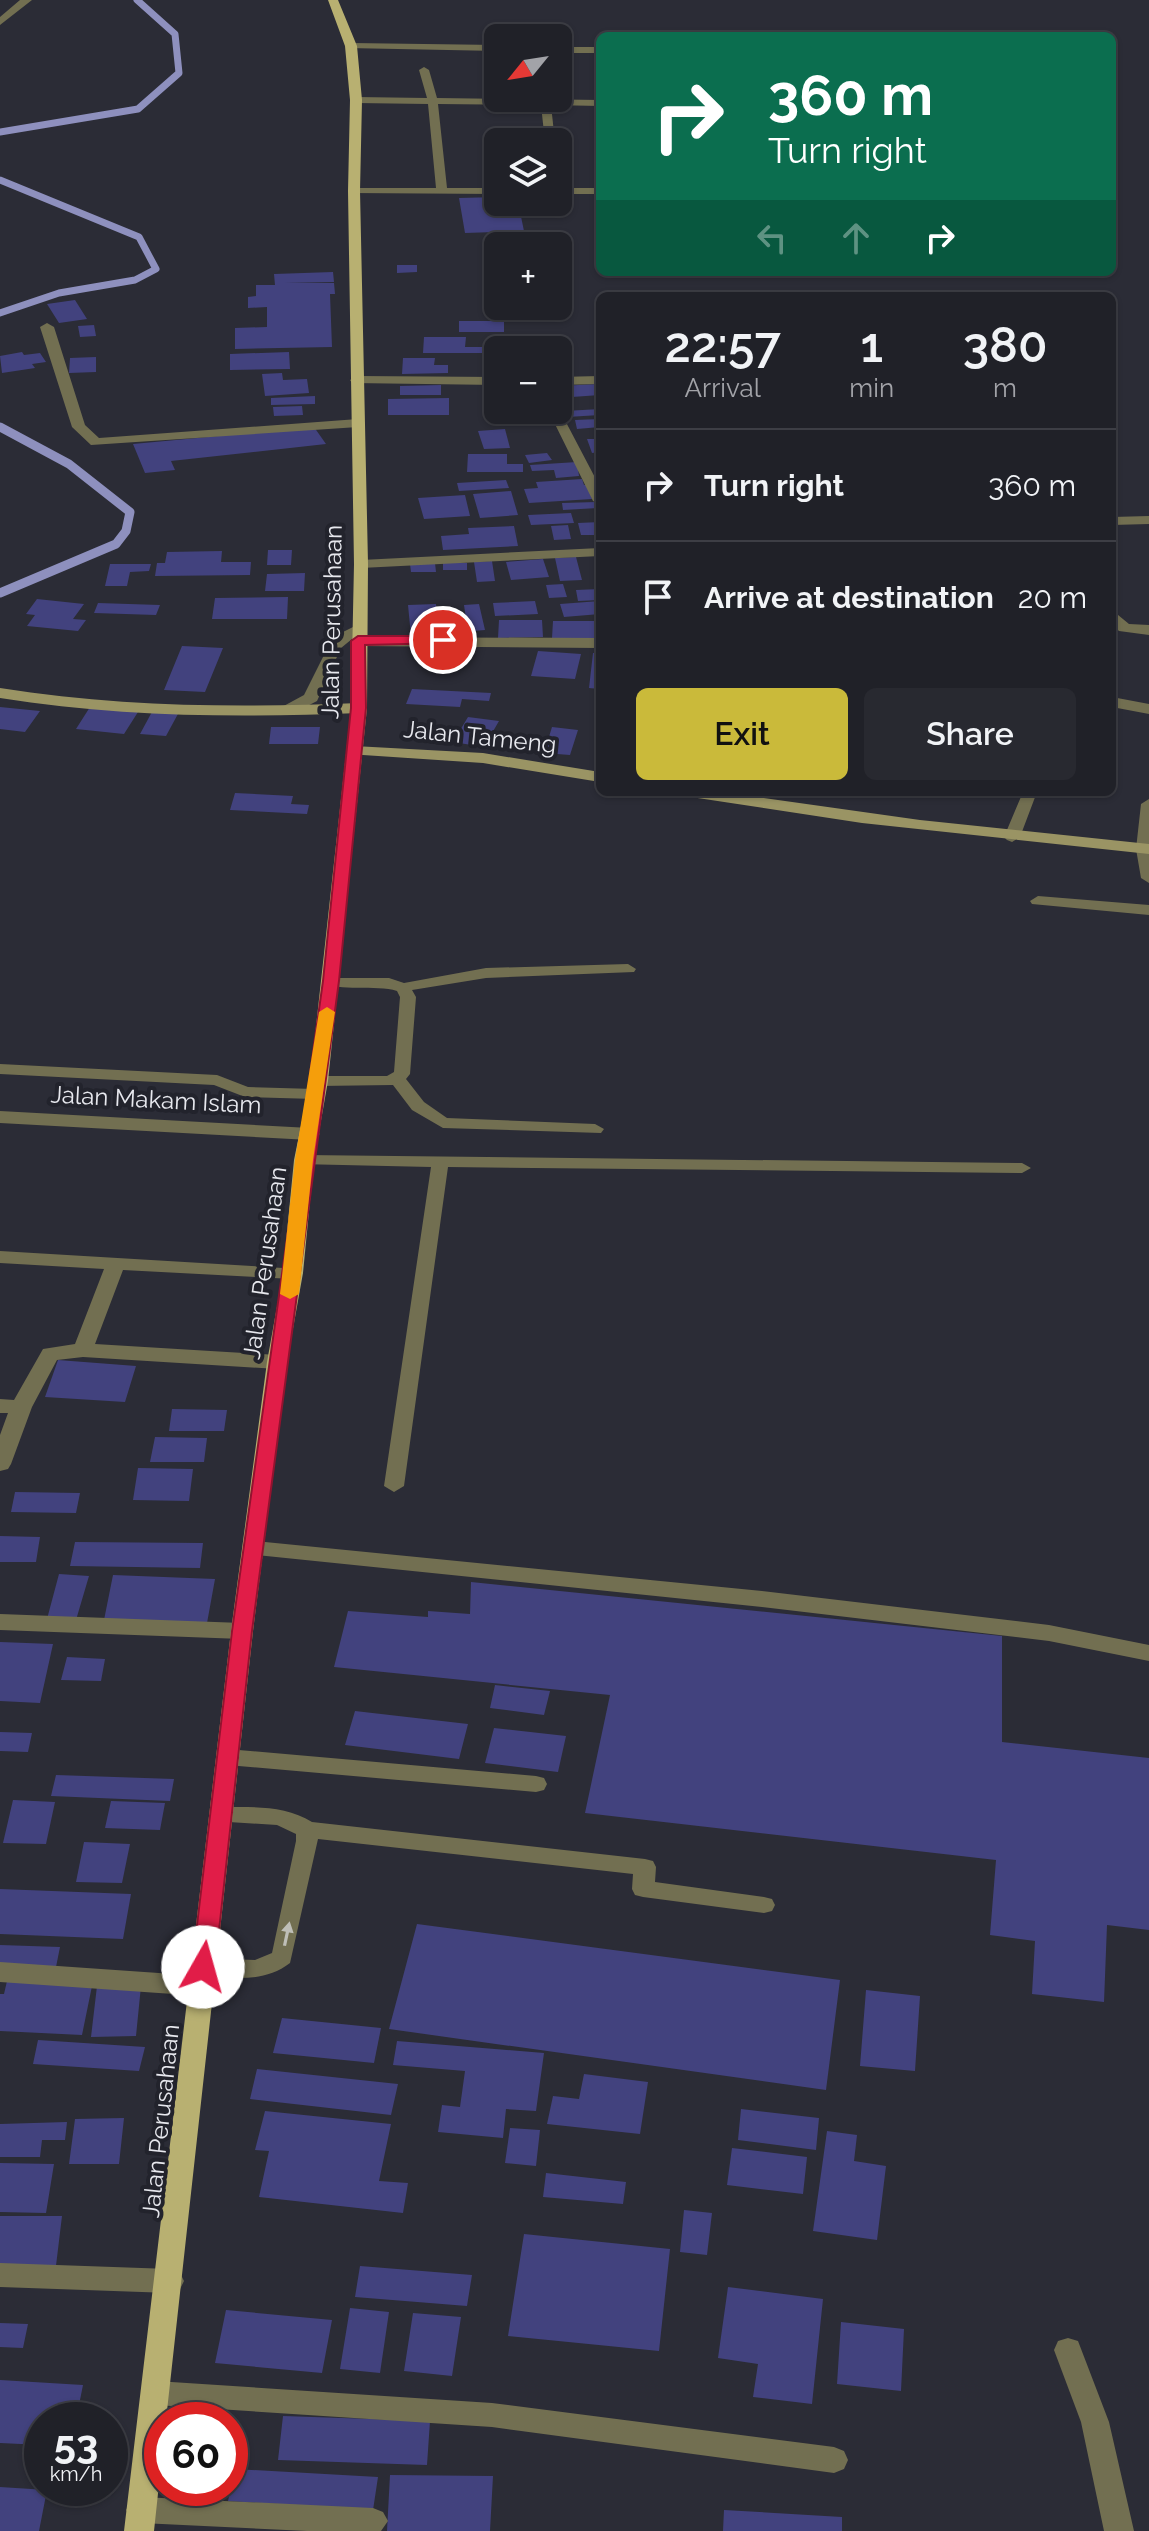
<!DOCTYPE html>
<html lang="en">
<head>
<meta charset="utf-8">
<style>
  :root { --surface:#202128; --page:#282930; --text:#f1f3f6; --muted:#a2a3a8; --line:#3d3e45; --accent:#caba3a }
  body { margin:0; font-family:Raleway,sans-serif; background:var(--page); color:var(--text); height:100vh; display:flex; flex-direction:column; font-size:30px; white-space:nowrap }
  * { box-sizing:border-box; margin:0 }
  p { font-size:26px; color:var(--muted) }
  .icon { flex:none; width:44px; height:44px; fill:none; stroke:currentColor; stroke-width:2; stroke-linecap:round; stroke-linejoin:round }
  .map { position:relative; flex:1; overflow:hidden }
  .drawer { position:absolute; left:596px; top:292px; width:520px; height:504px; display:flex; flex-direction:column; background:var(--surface); border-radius:12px; box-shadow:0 2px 6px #0004,0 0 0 2px var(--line) }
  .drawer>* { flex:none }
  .guide { position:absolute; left:596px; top:32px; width:520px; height:244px; border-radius:12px; box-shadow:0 2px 6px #0004,0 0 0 2px var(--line); background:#0b6e4f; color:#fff; overflow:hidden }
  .needle { width:52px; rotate:240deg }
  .controls { position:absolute; left:484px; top:24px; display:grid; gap:16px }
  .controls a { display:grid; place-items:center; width:88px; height:88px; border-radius:12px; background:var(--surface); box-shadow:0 2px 6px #0004,0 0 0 2px var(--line); font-size:40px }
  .speed { position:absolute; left:24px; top:2402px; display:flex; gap:16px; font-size:40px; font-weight:700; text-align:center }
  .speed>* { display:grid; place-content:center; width:104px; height:104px; border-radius:50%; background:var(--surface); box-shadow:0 2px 6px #0004,0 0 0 2px var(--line); line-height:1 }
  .speed small { font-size:20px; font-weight:400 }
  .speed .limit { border:12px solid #d22; background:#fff; color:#111 }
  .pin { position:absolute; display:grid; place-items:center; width:68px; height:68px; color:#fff; margin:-34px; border:4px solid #fff; border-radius:50%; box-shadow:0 2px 8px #0007 }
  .me { position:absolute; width:88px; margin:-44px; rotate:7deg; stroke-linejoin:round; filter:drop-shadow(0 0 6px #0008) }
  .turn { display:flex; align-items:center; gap:28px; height:168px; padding:0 40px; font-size:36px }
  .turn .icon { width:104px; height:104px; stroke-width:2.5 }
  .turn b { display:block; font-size:56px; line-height:68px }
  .lanes { display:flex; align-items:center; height:76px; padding:0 40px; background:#0003; justify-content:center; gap:40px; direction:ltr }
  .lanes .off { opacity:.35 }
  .eta { display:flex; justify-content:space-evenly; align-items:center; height:136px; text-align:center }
  .eta b { font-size:48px; font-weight:600; line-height:56px }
  .primary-button { display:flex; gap:16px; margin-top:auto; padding:16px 40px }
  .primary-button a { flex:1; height:92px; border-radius:12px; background:var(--accent); color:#111; font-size:32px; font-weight:600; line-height:92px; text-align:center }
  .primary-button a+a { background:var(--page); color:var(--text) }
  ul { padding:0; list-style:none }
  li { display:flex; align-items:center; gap:24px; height:112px; padding:0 40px; border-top:2px solid var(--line) }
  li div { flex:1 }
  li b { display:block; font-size:30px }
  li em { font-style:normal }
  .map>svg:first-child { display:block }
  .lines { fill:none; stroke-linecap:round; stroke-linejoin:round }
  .stream-far1 { stroke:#8e90be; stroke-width:7 }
  .stream { stroke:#8e90be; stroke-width:9 }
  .building { fill:#42427e }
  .lane { fill:#726f51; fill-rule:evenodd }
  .street { fill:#726f51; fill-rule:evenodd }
  .secondary { fill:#9a9464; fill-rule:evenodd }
  .primary { fill:#b8b071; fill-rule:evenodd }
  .oneway { fill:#bebeb7 }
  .route { fill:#e11d48; stroke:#92132f; stroke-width:2 }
  .slow { fill:#f59e0b }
  .labels { text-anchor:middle; stroke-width:8; stroke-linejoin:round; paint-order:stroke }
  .street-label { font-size:24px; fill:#e7e8ee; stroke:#22232c }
</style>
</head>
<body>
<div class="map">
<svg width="1149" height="2531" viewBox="0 0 1149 2531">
  <rect width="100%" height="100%" fill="#2b2c36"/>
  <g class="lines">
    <path class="stream-far1" d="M0,132L138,109L179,73L175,34L137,0
      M0,180L139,237L156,269L135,280L59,293L0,313"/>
    <path class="stream" d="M0,427L69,464L130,512L126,531L116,544L0,593"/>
  </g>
  <path class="building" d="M498,197V202H518L524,231L465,233L459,198Z
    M397,265H417V272L397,273Z
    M333,272L334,282L285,283H334L335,294H330L332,347L235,349V328L267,327V307L248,308V297L256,296V285H275L274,274Z
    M75,300L87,319L59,323L47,304Z
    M459,321H504V332H459Z
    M94,325L96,336L80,337L78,326Z
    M424,337H466L465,347H491V353H423Z
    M502,345H532L533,350H502Z
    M22,352L24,355L40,353L46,362L32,364L35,368L2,373L0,356Z
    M289,352L290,369L230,370V354Z
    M96,357V372L69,373L70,358Z
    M403,358H435L434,365H448V373L402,374Z
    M282,373L283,380L307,379L309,393L265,396L262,374Z
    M600,384V395L558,398V386Z
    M441,385V395H400V386Z
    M315,396V404L271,405V398Z
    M449,398V415H388V399Z
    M302,406L303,415L274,416L273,407Z
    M600,409V415L567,417L565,411Z
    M600,419V427L577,429L575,420Z
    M314,427L326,444L171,461L175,470L145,473L133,444Z
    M505,429L510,448L484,449L478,431Z
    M587,439H600V452L592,453Z
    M547,453L552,460L529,463L525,455Z
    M468,454H507V464H523V472H467Z
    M577,462L579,476L556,478L554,470L532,471L530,465Z
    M582,479L584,485H588L592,499L529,503L524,489L538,488L536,482Z
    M506,480L509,488L459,491L457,483Z
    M511,491L518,515L480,518L473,494Z
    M465,495L470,516L424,519L418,498Z
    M596,502L598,508L563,510L562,503Z
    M571,513L574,523L531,525L528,515Z
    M600,522V535H581L578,523Z
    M568,525L571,539L554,540L551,526Z
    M514,526L518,546L443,550L441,536L469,534L468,528Z
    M268,550H292L291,565H267Z
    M222,551L221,562H251L250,575L155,576L157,563H165L167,552Z
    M576,557L582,580L560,581L555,558Z
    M543,559L549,577L511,580L506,562Z
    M492,561L495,581L477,582L474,562Z
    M435,563L436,572H411L410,564Z
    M443,563H467V570H443Z
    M110,564H151L149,571L130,572L127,586H105Z
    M305,573L304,591H265L267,574Z
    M563,584L567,597L549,598L546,585Z
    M600,589V600L578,601L576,590Z
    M288,597L287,619H212L215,598Z
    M37,599L84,604L73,619L86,620L78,631L27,626L35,615L26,614Z
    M535,601L538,614L495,616L493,603Z
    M600,601V614L564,617L560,604Z
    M98,603L160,605L156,615L94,613Z
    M436,604L437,617L448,616L451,635L411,636L408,605Z
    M479,604L485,630L461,632L459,619H466L464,605Z
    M499,620H542L543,637L498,638Z
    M553,621H600V638H552Z
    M182,646L223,648L205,692L164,690Z
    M538,651L581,654L575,679L531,676Z
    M593,653H600V689L589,688Z
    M412,689L491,693L489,701L462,699L460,707L406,704Z
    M0,707L40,711L25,732L0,729Z
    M90,707L138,712L124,734L76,729Z
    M153,710L179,712L166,736L140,734Z
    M468,717L499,721L484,747L453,742Z
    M271,727H320L318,744H269Z
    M552,727L578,730L570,755L544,753Z
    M235,793L293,796L291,804L309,805L307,814L230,810Z
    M58,1360L136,1366L125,1402L45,1397Z
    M172,1409L227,1410L224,1431H169Z
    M155,1437L207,1438L204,1462H150Z
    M138,1468L193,1469L189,1501L133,1500Z
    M15,1492L80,1493L76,1513L11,1512Z
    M0,1536L40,1537L36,1562H0Z
    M75,1542L203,1543L200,1568L70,1566Z
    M59,1574L89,1576L76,1620L47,1619Z
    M113,1575L215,1579L207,1623L104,1620Z
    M471,1582L1002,1636V1742L1149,1758V1930L1107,1925L1104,2002L1032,1994L1035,1941L990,1935L996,1860L585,1813L610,1695L334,1667L348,1611L428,1617V1611L470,1614Z
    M0,1642L53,1644L40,1703L0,1701Z
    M67,1657L105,1659L101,1681L61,1680Z
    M495,1685L550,1691L544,1715L490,1708Z
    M355,1711L468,1724L459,1759L345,1745Z
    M494,1728L566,1736L558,1772L485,1763Z
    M0,1732L32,1733L28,1752L0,1751Z
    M56,1775L174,1779L170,1801L51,1796Z
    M13,1800L55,1802L46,1844L3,1843Z
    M111,1801L165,1803L160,1830L105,1828Z
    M84,1842L130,1844L122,1883L76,1882Z
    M0,1889L131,1894L123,1939L0,1934Z
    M417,1924L840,1980L826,2090L389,2029Z
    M0,1945L60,1947L56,1967L0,1965Z
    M7,1981L92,1986L82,2035L0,2031V1994H4Z
    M97,1986H141L136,2036L91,2037Z
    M866,1990L920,1996L915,2071L860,2066Z
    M282,2018L381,2028L374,2063L273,2053Z
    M38,2040L145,2047L139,2071L33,2064Z
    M397,2041L544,2053L536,2111L506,2109L503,2138L438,2132L442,2105L460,2107L465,2071L393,2065Z
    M257,2069L398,2084L391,2115L250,2099Z
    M584,2074L648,2082L640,2134L547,2124L553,2096L579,2099Z
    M741,2109L819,2118L816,2150L738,2140Z
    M265,2111L391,2124L379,2181L408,2183L403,2213L259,2197L269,2151L255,2150Z
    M124,2118L119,2164H69L75,2119Z
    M67,2122L65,2140H42L40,2157H0V2124Z
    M510,2128L540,2130L536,2166L505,2163Z
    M827,2131L857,2135L854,2161L886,2166L877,2240L813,2231Z
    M732,2148L807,2157L803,2194L727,2185Z
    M0,2163L54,2164L46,2213L0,2212Z
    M546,2173L626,2182L623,2204L543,2197Z
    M684,2210L712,2213L707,2255L680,2252Z
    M0,2216H62L55,2274L0,2273Z
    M524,2234L670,2249L659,2351L508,2336Z
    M360,2266L472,2275L467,2306L355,2297Z
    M728,2287L823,2299L812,2404L753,2397L758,2364L718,2358Z
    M350,2308L389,2312L380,2373L340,2369Z
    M226,2310L332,2320L322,2373L215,2363Z
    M413,2313L461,2317L452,2376L404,2371Z
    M841,2322L904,2329L901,2391L837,2384Z
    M0,2323L28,2324L23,2348L0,2347Z
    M0,2380L83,2385L76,2420H42V2445L0,2443Z
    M283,2416L430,2421L427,2465L278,2460Z
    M235,2469L378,2477L373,2510L228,2501Z
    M390,2475L493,2476L490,2531H387Z
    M0,2487L47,2490L39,2531H0Z
    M724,2510L842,2517V2531H723Z"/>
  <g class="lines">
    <path class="lane" d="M424,67L429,70L437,98L600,100V106L551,105L555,142H545L541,105L438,104L447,188H498V194L350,193V189L354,188H436L428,104L356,103L351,100L356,97L427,98L419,70Z
      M558,188H600V194H558Z
      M1023,792H1037L1020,837L1012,842L1007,840L1004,837Z
      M1144,844L1149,846V883L1141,878L1136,849Z
      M1038,896L1149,905V915L1032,904L1030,901Z
      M628,964L636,969L634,972L486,978L412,990L416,997L410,1074L406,1079L424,1102L447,1118L595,1124L604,1129L601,1133L443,1128L412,1110L393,1085L319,1086L311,1081L319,1076H387L394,1072L400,997L397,991C376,984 338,993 323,981L325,978H389L404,983L486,968Z
      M0,1064L217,1075L248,1087L315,1089L323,1094L315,1099L245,1097L214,1085L0,1074Z
      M304,1155L1022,1163L1031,1168L1022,1173L448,1167L404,1486L394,1492L384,1486L431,1167L298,1164L295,1160Z
      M227,1749L536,1776L544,1778L547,1784L544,1790L536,1792L227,1765L219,1762L216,1757L219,1752Z
      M221,1807C252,1807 285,1805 312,1822L645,1859L653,1861L656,1867L655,1882L764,1897L772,1899L775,1905L772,1911L764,1913L643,1897L635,1895L632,1889L633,1874L318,1839L290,1963C264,1983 234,1978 203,1976L195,1973L192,1967L195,1961L203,1958L255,1960L272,1953L296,1841V1834L277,1825L213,1821L210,1815L213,1809Z"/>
    <path class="street" d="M20,0H32L0,25V17Z
      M351,43L498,45V51L347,48V44Z
      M558,47H600V53H558Z
      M47,323L54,327L85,425L99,438L358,419L365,423L358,427L91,445L72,427L40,327Z
      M357,376L498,377V385L352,383L350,380Z
      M600,376V384L558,385V377Z
      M558,407L600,487V505L593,501L548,410H558Z
      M1149,516V524L1112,525V517Z
      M600,548V556L361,568L354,564L361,560Z
      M1112,610L1129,624L1149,625V635L1119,631L1112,624Z
      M359,624L367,629L355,637L600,638V648L358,646L353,644L352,639L341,648L317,701L292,714H280V708L304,695L333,637Z
      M1112,697L1149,704V714L1112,707Z
      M1149,799V853L1144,854L1136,849L1141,804Z
      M0,1111L310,1128L320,1134L310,1140L0,1123Z
      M0,1251L300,1269L303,1273L300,1277L293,1279L123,1270L95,1344L277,1355L287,1362L277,1369L83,1357L57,1360L32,1407L11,1464L8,1469L0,1471V1435L8,1413H0V1399L14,1400L43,1349L75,1344L104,1269L0,1263Z
      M255,1541L762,1591L1049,1625L1149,1645V1661L1049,1641L762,1607L247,1554L244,1549L247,1544Z
      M0,1614L242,1623L250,1625L253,1631L250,1637L242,1639L0,1630Z
      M0,1962L202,1976L211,1979L215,1986L211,1993L202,1996L0,1982Z
      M0,2263L170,2269L180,2273L184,2281L180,2289L170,2293L0,2287Z
      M1068,2338L1078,2341L1109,2422L1134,2531H1104L1081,2422L1054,2350L1058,2341Z
      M156,2381L492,2403L834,2447L844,2451L848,2460L844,2469L834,2473L492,2427L156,2405L146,2402L142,2393L146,2384Z
      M141,2497L373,2508L383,2512L388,2521L381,2531H307L141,2523L131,2519L126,2510L131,2501Z"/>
    <path class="secondary" d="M0,688C120,707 238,708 359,703L367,708L359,713C238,718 120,717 0,698Z
      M354,746L483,753L600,772V782L483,763L348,754L346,751Z
      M683,792H721L920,820L1149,844V854L862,823L691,797Z"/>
    <path class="primary" d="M328,0H338L357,46L362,100L360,191L368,564L367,708L328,1081L314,1160L303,1273L287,1362L253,1631L166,2420H162V2456L154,2531H124L231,1631L267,1362L283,1273L294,1160L310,1081L351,708L354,564L348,191L350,100L345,46Z"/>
  </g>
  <defs><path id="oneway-solid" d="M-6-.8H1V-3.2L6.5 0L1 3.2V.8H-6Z" transform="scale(2)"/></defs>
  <use class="oneway" href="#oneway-solid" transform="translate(287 1934) rotate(-78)"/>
  <path class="route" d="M443,636L448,637V643L365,645L366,708L339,981L252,1631L215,1967L211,1973L203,1976L195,1973L192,1967L232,1631L323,981L351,708V641L358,636Z"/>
  <path class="slow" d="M327,1007L335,1012L313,1160L299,1294L290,1299L280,1294L295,1160L319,1012Z"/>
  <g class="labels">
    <g class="street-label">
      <text transform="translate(332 622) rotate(-89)" y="8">Jalan Perusahaan</text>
      <text transform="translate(480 737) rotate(6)" y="8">Jalan Tameng</text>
      <text transform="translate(156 1100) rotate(3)" y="8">Jalan Makam Islam</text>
      <text transform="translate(265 1263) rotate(-82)" y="8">Jalan Perusahaan</text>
      <text transform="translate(161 2121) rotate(-84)" y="8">Jalan Perusahaan</text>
    </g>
  </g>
</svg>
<div class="controls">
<a><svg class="needle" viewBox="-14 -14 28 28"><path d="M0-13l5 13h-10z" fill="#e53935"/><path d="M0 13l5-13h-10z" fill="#a2a3a8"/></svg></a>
<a><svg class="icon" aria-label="layers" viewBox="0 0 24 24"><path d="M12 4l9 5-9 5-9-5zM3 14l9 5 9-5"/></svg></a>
<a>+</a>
<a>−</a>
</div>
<div class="speed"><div>53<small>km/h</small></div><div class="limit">60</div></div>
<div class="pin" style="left:443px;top:640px;background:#d93025"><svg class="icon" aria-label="arrive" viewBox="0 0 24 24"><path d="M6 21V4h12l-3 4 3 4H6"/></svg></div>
<svg class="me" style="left:203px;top:1967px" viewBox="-20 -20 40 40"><circle r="19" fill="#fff"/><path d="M0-13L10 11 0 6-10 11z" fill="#e11d48"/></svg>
<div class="guide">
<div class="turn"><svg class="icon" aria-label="right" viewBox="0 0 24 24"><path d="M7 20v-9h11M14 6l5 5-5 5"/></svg><div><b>360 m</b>Turn right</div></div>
<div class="lanes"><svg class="icon off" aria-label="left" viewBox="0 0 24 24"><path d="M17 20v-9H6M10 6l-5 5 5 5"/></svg><svg class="icon off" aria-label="ahead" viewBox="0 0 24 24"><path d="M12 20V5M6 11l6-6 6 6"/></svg><svg class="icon" aria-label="right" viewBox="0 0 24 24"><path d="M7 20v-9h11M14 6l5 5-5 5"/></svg></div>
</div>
<section class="drawer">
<div class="eta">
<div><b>22:57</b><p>Arrival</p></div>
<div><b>1</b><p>min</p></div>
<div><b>380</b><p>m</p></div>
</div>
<ul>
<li><svg class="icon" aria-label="right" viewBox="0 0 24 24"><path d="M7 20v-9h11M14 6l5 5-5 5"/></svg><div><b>Turn right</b></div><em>360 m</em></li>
<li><svg class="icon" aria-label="arrive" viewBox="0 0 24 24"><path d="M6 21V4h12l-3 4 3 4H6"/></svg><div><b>Arrive at destination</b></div><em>20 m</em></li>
</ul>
<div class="primary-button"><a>Exit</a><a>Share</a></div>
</section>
</div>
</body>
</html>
